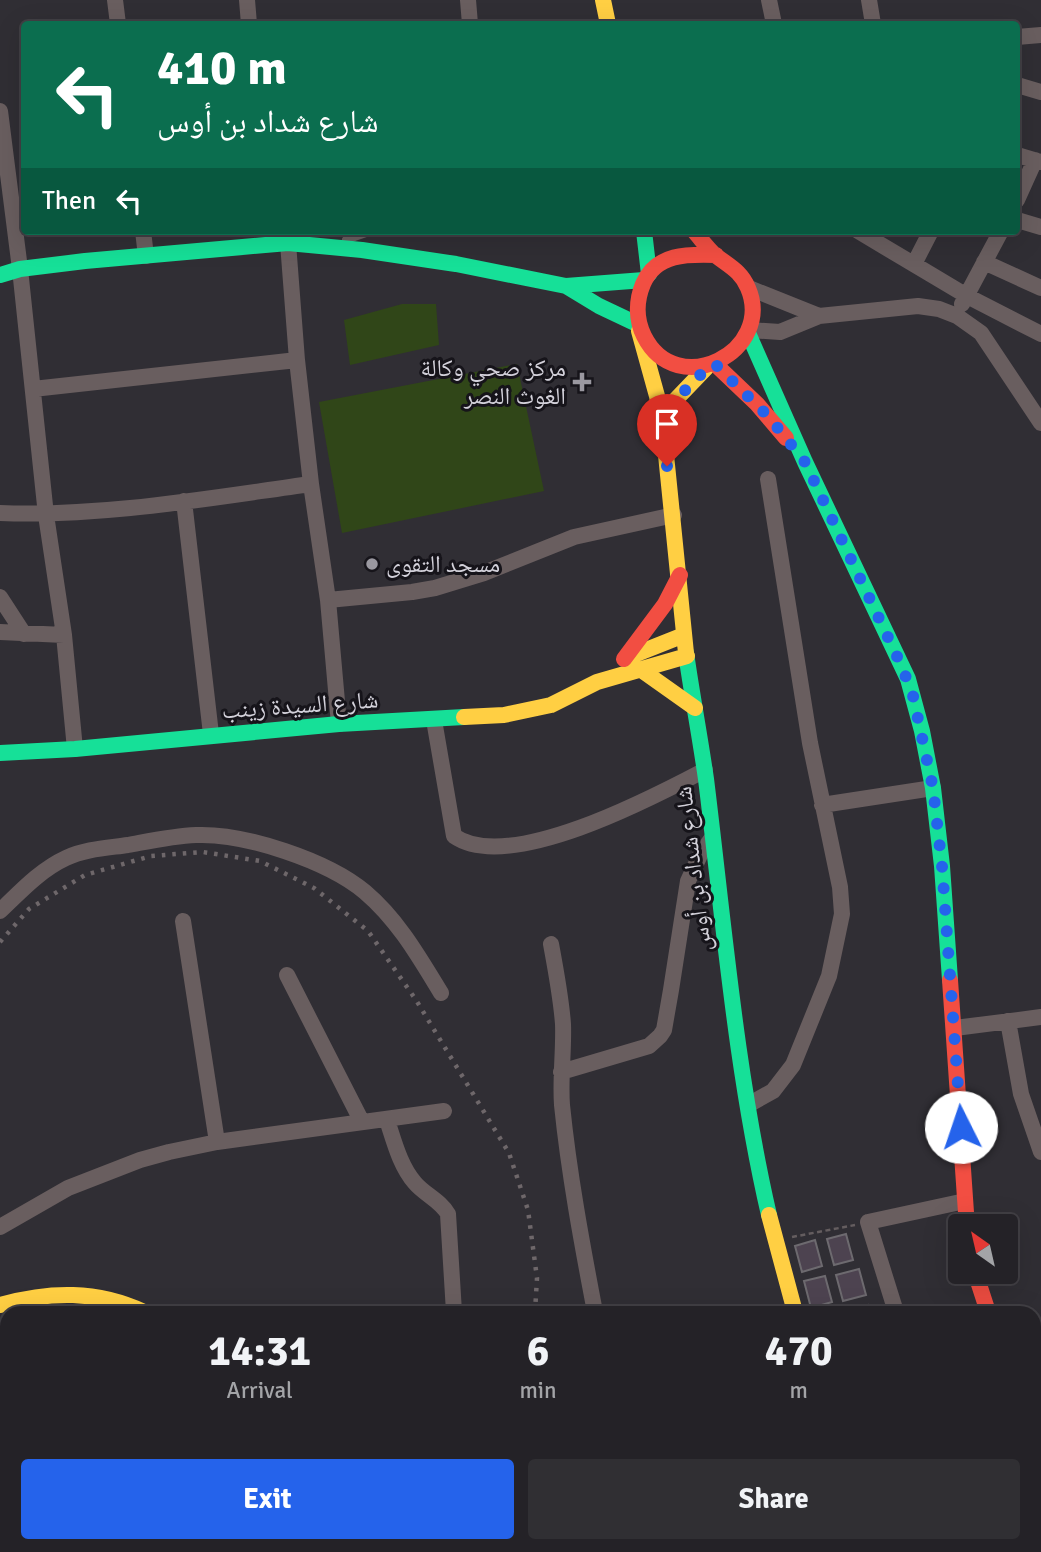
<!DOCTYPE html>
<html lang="en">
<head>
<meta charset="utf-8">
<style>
  :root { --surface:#242227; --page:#302f33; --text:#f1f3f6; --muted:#a3a4a7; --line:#413f44; --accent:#2563eb }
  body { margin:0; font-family:Signika,"Noto Naskh Arabic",sans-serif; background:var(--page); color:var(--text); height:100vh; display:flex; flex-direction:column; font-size:26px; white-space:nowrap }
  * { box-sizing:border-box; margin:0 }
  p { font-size:23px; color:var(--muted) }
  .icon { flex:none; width:38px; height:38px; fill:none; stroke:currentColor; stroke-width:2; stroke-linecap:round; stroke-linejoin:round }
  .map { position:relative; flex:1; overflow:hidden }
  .details { position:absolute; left:0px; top:1306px; width:1041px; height:247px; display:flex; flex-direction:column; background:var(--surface); border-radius:21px 21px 0 0; box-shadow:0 7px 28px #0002,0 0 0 2px var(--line) }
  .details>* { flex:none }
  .guide { position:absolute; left:21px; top:21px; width:999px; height:214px; border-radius:7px; box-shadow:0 7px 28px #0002,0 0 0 2px var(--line); background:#0b6e4f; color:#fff; overflow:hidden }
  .needle { width:46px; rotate:326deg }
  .controls { position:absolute; left:948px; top:1214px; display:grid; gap:14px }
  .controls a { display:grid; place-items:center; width:70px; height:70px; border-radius:7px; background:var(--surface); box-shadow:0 7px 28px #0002,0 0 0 2px var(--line); font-size:35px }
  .pin { position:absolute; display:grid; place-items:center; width:60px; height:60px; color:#fff; margin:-72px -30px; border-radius:50% 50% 50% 0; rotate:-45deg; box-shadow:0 0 7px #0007 }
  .pin .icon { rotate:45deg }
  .me { position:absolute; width:77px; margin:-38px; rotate:356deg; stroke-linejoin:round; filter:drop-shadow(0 0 5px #0008) }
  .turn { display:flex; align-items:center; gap:24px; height:147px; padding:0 21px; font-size:32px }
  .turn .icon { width:91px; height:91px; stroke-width:2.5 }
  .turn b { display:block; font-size:49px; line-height:60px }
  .then { display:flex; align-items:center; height:66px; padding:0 21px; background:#0003; gap:14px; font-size:26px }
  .eta { display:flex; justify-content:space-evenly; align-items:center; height:119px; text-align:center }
  .eta b { font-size:42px; font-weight:800; line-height:49px }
  .button { display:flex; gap:14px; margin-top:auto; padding:14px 21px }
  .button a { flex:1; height:80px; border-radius:7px; background:var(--accent); color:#fff; font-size:28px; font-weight:800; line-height:80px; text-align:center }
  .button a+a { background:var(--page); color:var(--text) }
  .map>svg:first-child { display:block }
  .garden { fill:#304618 }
  .building { fill:#4d4350; stroke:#6d6a6f; stroke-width:2 }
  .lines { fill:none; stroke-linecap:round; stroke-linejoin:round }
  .path { stroke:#645d5f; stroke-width:2.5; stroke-dasharray:5 3.5; stroke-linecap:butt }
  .lane { stroke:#695e5f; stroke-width:8 }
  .street { stroke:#695e5f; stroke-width:16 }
  .fast { stroke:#16e098; stroke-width:16 }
  .slow { stroke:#ffcf43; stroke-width:16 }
  .jam { stroke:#f24e42; stroke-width:16 }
  .rail { stroke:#6e676a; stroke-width:4.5; stroke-dasharray:3.5 7; stroke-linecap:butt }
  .route { stroke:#2563eb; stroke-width:12; stroke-dasharray:0 21.6 }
  .poi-dot { fill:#9a98a0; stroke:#16141a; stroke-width:2.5 }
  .labels { text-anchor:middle; stroke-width:6; stroke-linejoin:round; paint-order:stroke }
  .poi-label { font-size:24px; fill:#d3d1da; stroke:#16141a; text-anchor:end }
  .street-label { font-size:24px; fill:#d3d1da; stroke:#16141a }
</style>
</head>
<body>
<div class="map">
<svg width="1041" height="1552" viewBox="0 0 1041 1552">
  <rect width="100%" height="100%" fill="#302e34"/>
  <path class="garden" d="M402,304H436L439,345L350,365L344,320Z
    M517,364L544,491L342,533L319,402Z"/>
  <path class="building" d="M846,1234L853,1260L834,1265L827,1239Z
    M815,1240L822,1266L802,1272L795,1246Z
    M859,1269L866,1295L843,1301L836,1275Z
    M825,1276L832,1302L811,1308L804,1281Z
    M868,1305L870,1312H847V1311Z
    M296,1545H329V1552H297Z
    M656,1545H673L672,1548L661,1552H658Z
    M714,1545H769L749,1552H716Z
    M803,1545H827L829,1551L805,1552Z"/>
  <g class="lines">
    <path class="path" d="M792,1237L855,1225"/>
    <path class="lane" d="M346,240L372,231"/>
    <path class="street" d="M115,0L118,24
      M247,0L249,24
      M468,0L470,24
      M769,0L774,24
      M869,0L873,24
      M1017,37L1041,35
      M1017,85L1041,92
      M0,111L20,269L46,515L64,635L75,749
      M1017,155L1041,162
      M1017,200L1035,160
      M1017,220L1041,227
      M143,231L146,256
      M858,231L967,296L1041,334
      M288,243L297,360L311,484L328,600L339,724
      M984,262L1041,288
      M914,264L931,231
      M749,288L819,316
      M962,304L1001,231
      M749,330L780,332L819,316L918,306L939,309L957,316L981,333L1041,423
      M33,389L297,360
      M184,501L211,734
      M0,513C103,517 209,498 311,484
      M0,597L24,634
      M328,600L412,592L435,588L484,573L574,537L674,515
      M0,632L64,635
      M434,720L454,836C508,874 652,798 705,770
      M822,805L933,788
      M0,911C20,892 40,870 66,858C85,849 107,848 128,845C150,841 173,836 196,835C245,833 328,861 365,892C398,920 419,957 441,993
      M183,921L217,1142
      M551,944C556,971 561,997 563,1024C564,1051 560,1078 562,1105C569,1174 582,1244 595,1312
      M287,975L362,1122
      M1008,1021L1021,1094L1041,1152
      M955,1028L1041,1017
      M561,1072L649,1046L660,1036L664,1030L671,990L688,881L701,853L712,838
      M748,1105L773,1091L793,1065L829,976L842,914L840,887L810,743L768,479
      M387,1120C394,1141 400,1166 415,1183C424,1194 441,1201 448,1214L454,1312
      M0,1227L68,1188L140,1160L169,1152L217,1142L444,1111
      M896,1312L868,1222L965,1201
      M0,1507L7,1497
      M43,1545L50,1552
      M628,1545L629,1552
      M961,1545L963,1552"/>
    <path class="fast" d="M644,231L649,274
      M0,275L20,269L85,261L288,243L362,250L456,264L566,286L644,280
      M566,286L599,306L637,324
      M748,333L805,462L908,679L922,731L933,788L942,866L950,980
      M686,653C692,695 700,737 706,779C724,925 736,1072 769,1215
      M0,753L75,749L339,724L464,717"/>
    <path class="slow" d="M603,0L608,24
      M639,331L657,396L665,445L686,653
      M660,416L707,367
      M626,658L684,635
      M640,669L695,708
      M464,717L504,715L551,705L597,682L687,656
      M769,1215L795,1312
      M0,1305C50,1291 97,1290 144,1312
      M1034,1424L1041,1438
      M254,1545V1552
      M278,1545L279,1552
      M865,1545L867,1552"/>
    <path class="jam" d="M694,231C701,239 707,248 715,255C729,266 741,271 748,288C775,351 677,402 644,336C636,320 636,301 643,284C656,253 688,254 716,255
      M715,364L757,404L786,438
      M624,659L665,604L680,575
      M950,980L967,1227
      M975,1272L988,1312"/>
    <path class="rail" d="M0,942L29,909L85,875L151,856L203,852L260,861L314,888L368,931L416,1000L509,1153L528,1210L537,1278L535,1312
      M525,1545V1552"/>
  </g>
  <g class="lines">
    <path class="route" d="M667,466L660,416L708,367L715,364L769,417L805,462L902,667L913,696L933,788L942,866L961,1127"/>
  </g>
  <g class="poi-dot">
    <path d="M578.5 371.5h7v7h7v7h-7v7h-7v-7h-7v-7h7z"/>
    <circle cx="372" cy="564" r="7"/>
  </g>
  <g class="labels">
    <g class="poi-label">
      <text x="566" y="376">مركز صحي وكالة<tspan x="566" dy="28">الغوث النصر</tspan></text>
      <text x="386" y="572" text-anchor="start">مسجد التقوى</text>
    </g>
    <g class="street-label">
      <text transform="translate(300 705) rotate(-4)" y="8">شارع السيدة زينب</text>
      <text transform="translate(693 869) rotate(-97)" y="8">شارع شداد بن أوس</text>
    </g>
  </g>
</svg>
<div class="controls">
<a><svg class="needle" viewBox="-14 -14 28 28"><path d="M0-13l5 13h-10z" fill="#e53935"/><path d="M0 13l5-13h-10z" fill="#a3a4a7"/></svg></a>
</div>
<div class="pin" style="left:667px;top:466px;background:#d93025"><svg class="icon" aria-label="arrive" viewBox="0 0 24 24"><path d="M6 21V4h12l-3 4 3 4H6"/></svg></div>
<svg class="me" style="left:961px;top:1127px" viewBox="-20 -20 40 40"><circle r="19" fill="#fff"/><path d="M0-13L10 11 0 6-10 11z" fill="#2563eb"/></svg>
<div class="guide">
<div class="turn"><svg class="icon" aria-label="left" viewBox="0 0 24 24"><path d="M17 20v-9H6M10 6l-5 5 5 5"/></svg><div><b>410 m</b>شارع شداد بن أوس</div></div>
<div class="then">Then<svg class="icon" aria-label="left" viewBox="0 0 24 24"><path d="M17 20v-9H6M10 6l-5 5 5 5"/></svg></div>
</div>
<section class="details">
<div class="eta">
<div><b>14:31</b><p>Arrival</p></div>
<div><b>6</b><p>min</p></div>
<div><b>470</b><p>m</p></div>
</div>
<div class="button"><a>Exit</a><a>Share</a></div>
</section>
</div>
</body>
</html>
